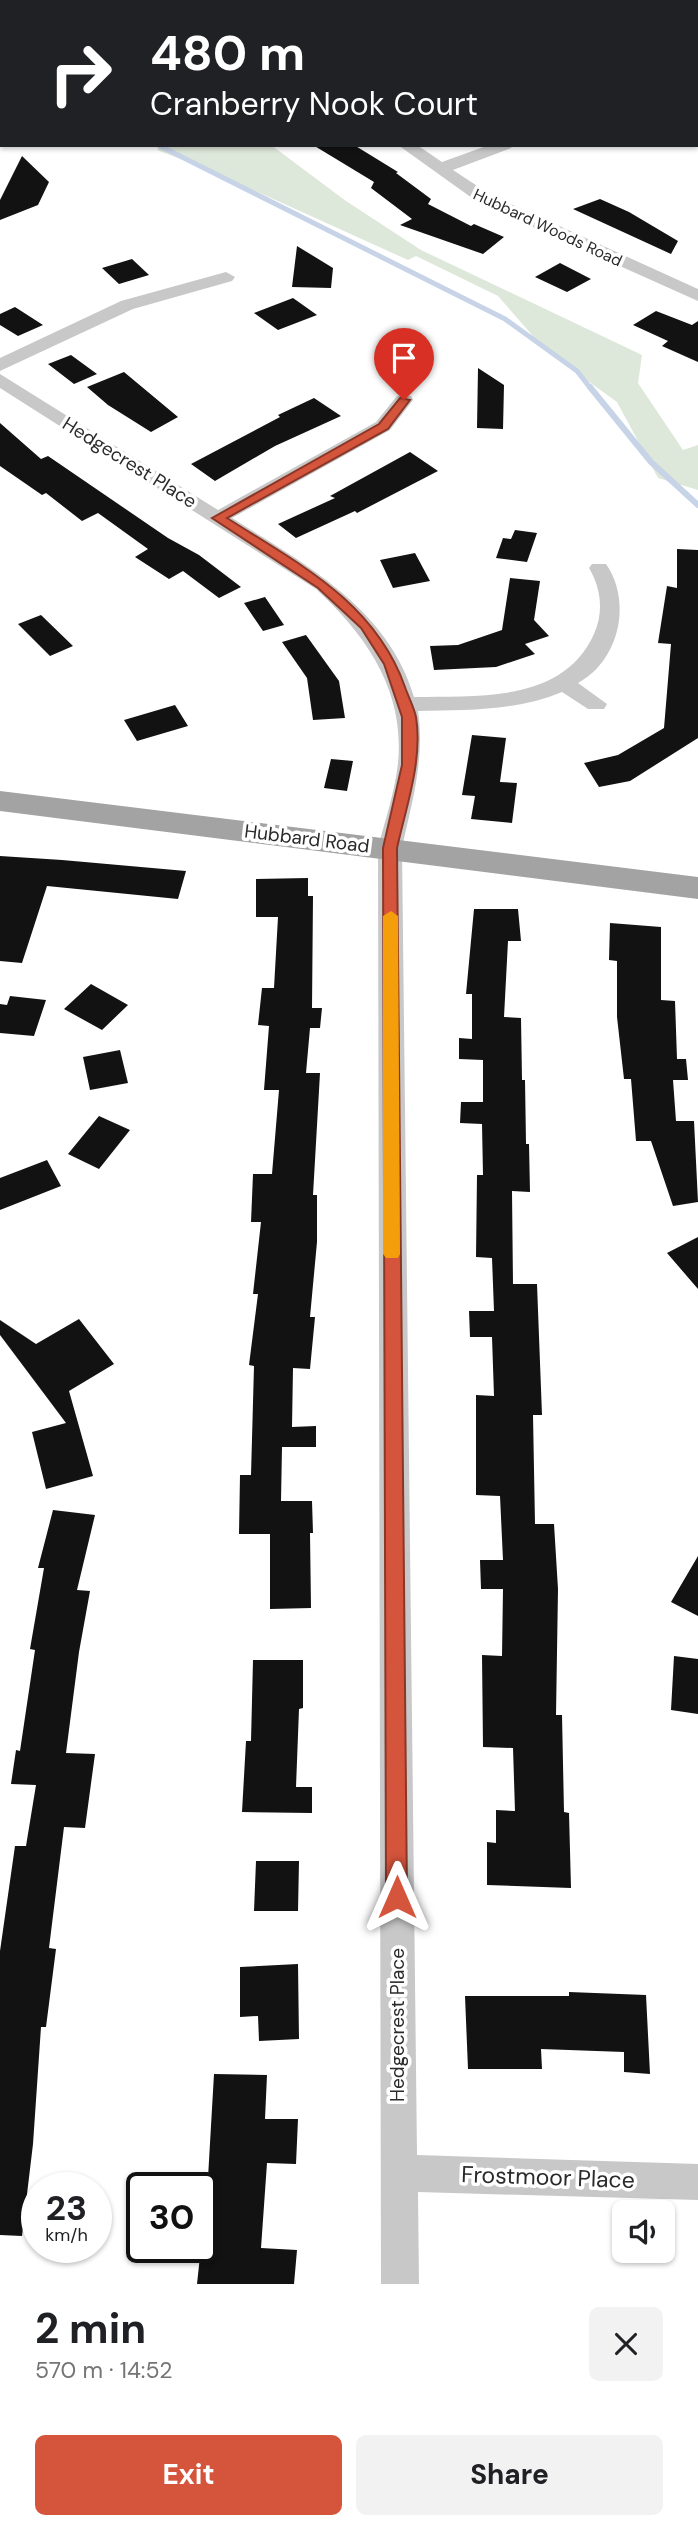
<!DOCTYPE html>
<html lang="en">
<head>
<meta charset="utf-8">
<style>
  :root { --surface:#fff; --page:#f2f2f2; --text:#202124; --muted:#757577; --accent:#d4543c }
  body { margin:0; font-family:"DM Sans",sans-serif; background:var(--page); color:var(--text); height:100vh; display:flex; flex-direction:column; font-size:26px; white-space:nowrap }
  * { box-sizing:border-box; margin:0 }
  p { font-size:23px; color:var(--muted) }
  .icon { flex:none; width:38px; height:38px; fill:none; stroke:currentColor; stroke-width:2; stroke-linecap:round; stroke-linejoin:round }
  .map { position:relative; height:2284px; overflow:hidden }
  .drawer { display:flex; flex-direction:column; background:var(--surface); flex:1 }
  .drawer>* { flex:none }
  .hud { position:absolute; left:0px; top:0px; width:698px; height:147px; box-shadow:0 2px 5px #0004; background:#202124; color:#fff; overflow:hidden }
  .tools { position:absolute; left:612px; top:2200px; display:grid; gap:14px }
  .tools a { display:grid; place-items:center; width:63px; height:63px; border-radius:10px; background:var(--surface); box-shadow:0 2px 5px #0004; font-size:35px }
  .speed { position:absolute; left:21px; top:2172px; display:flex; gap:14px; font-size:35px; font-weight:700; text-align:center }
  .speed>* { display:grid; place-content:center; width:91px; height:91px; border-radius:50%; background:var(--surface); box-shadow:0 2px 5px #0004; line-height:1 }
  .speed small { font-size:18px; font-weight:400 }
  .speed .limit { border:4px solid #111; border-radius:10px; background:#fff; color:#111 }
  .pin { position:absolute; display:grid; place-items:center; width:60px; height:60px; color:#fff; margin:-72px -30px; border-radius:50% 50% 50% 0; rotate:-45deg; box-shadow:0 0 7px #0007 }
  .pin .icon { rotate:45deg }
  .me { position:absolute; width:77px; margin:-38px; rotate:0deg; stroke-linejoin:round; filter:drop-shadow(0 0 5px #0008) }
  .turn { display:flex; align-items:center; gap:24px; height:147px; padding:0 35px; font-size:32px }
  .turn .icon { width:91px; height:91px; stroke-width:2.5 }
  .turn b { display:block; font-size:49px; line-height:60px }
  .round { display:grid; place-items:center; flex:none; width:74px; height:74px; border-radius:10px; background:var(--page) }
  .head { display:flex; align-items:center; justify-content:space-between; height:119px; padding:0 35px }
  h1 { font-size:42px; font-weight:700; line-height:52px }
  .primary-button { display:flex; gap:14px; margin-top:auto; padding:14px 35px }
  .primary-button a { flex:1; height:80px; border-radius:10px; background:var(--accent); color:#fff; font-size:28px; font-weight:700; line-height:80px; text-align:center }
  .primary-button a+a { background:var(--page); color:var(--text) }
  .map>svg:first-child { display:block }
  .green { fill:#dee8da }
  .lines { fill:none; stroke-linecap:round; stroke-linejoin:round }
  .stream-far1 { stroke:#c7d3e7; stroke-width:5 }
  .stream { stroke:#c7d3e7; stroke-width:6 }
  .building { fill:#121212 }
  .minor { fill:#c8c8c8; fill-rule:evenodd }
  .major { fill:#a3a3a3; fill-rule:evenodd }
  .route { fill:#d4543c; stroke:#8a3727; stroke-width:2 }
  .slow { fill:#f59e0b }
  .labels { text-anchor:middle; stroke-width:7; stroke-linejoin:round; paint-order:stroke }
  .far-street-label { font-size:16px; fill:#2b2b2b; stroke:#fff }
  .street-label { font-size:19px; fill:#2b2b2b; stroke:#fff }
  .near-street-label { font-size:23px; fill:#2b2b2b; stroke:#fff }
</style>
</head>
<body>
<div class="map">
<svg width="698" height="2284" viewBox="0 0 698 2284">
  <rect width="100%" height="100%" fill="#fff"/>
  <path class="green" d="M162,145H271L346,201L421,250L642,355L638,383L683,450L698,445V490L658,478L617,402L546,351L498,296L416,256L408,260L209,170L157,150Z"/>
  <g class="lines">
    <path class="stream-far1" d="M158,145L505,319L577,371L591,389"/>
    <path class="stream" d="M590,387L651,462L698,505"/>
  </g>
  <path class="building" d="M313,145H354L398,172L396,173L431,199L428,204L471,226L474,224L504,237L483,254L400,225L412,219L371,188L374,182Z
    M22,156L49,182L38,205L0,220V200Z
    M600,199L629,212L678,241L671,254L573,209Z
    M297,246L333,268L331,288L292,287Z
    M132,259L149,275L119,284L102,268Z
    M560,263L591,279L567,292L535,277Z
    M293,298L317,315L278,330L254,313Z
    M15,307L43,325L18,336L0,325V314Z
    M656,311L692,325L698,321V362L662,346L668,341L633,325Z
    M71,355L97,374L74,384L48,364Z
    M478,368L504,385L503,429L477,428Z
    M124,372L178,417L151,432L108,405L87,387Z
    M314,398L341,416L275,446L215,481L191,464L280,417L278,415Z
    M0,423L41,459L48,456L168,538L199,555L241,587L219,598L183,571L169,579L135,557L148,549L98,513L82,521L46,493L42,495L0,466Z
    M410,452L438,471L357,513L355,511L296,538L278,524L335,498L330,496Z
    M515,530L537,533L527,562L496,558L503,538L511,539Z
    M677,549L698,550V738L630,781L599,787L584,763L618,755L664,728L671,644L658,643L667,586L677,588Z
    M415,553L430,581L393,588L380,560Z
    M510,578L540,581L534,620L549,636L525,644L535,654L496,667L434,670L430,646L458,645L502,630Z
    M265,597L284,625L263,631L244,603Z
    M41,615L73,646L50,656L18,624Z
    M306,635L339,681L345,718L313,720L307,678L282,642Z
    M175,705L188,726L137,741L124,720Z
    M472,735L506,738L500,782L517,783L512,823L471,819L475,796L462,795Z
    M331,759L353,761L347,791L324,788Z
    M0,856L62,860L186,871L178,899L47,886L22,963L0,961Z
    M308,878V896H313L312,1008H322L320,1028H310L306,1073H320L313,1195H317V1242L310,1317H315L310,1369L293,1368L292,1427L316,1426V1447H282L281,1501H312L313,1533H310L311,1608L270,1609V1534H239L240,1475H251L254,1366L249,1365L258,1294H253L261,1222H251L253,1174H272L279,1090H264L269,1026L258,1025L262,988H274L278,917H256V879Z
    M474,909H518L521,941H508L504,1017L521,1018L522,1080H525L526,1144H529L530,1192L512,1191L513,1284H537L542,1415H533L535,1524H554L558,1589L556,1715H562L564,1812L569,1813L571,1888L487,1885V1842L496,1843V1810L515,1811L513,1748L483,1747L482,1655L502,1656L503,1589H481L480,1560H503L500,1496L476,1495V1395L494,1396L492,1337H470L469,1311H494L492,1258L476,1257L477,1175H483L482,1124L460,1123L461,1102H483V1060L459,1059V1038L472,1039V994H466Z
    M610,923L661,927V1000L675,1001L677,1059H686L688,1080H673L676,1121H694L698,1202L673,1206L651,1141H636L631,1079H624L617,1017V961L609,960Z
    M91,984L128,1005L102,1030L64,1009Z
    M10,996L46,1000L34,1036L0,1033V1004L7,1005Z
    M120,1050L128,1083L90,1090L83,1057Z
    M99,1116L130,1130L99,1169L68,1154Z
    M47,1160L61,1186L0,1210V1178Z
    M698,1237V1289L667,1253Z
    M79,1319L114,1364L69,1391L93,1476L46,1489L32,1432L66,1423L0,1335V1320L36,1344Z
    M53,1510L95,1515L77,1590L90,1591L79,1652L66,1753L95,1754L85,1828L64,1827L49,1948L56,1949L46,2027H41L33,2144L22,2236L0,2235V1951L15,1846H26L36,1785L11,1784L16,1750L20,1751L35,1650L30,1649L44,1568H38Z
    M698,1556V1616L671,1602Z
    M674,1656L698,1659V1714L671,1710Z
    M253,1660H303V1708L299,1709L296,1787H312V1813L242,1812L246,1741H251Z
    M256,1861H299L298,1911H254Z
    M298,1964L299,2039L259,2041L258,2016L240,2017V1967Z
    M569,1992L646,1995L650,2074L624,2072V2052L541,2049L542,2069H468L465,1996H569Z
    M214,2074L267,2075L265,2119H298L296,2164L267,2163L261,2248L297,2250L294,2284H197L201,2247V2195H207Z"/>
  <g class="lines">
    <path class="minor" d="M251,0H273L250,2Z
      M696,96H698V106H696Z
      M398,145H417L442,162L489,145H513L511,148L453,170L491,195L698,289V301L479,203Z
      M226,272L235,277L232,281L133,309L0,371V358L121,301Z
      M0,374L218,510L376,422L397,396H411L413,400L390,430L232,518C304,564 388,608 414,697C478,696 563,703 594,634C604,612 601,588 589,568L592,564H606C632,601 620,660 578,683L607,704L604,709H588L562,692C517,711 466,710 418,711C425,759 412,802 402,848L417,2155L698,2164V2200L418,2192L419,2284H381L378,848C385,820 395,792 398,763C405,691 367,636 316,589L0,388Z"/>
    <path class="major" d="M0,791L698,877V899L0,811Z"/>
  </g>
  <path class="route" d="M400,398L410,400L388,429L227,518C299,564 375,602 405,687C408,696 414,707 416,717C423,760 406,807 397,848L407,1897L404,1904L397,1907L389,1904L386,1897L383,848L402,765V717L384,664L361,628L318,588L212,518L379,424Z"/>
  <path class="slow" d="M391,911L398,916L400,1254L398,1258H386L383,1254V916Z"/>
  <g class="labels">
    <g class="far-street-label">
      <text transform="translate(548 227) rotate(25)" y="6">Hubbard Woods Road</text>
    </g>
    <g class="street-label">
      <text transform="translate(130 462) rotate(32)" y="7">Hedgecrest Place</text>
      <text transform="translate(307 838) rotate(7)" y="7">Hubbard Road</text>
      <text transform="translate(397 2025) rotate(-90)" y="7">Hedgecrest Place</text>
    </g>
    <g class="near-street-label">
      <text transform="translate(548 2177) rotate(2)" y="8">Frostmoor Place</text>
    </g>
  </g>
</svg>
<div class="tools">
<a><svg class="icon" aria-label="sound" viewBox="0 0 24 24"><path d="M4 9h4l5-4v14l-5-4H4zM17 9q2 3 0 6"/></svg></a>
</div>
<div class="speed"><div>23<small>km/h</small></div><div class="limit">30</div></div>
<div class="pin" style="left:404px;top:400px;background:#d93025"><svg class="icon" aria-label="arrive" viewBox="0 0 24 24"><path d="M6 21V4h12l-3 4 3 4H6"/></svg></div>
<svg class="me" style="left:397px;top:1897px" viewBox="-20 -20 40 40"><path d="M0-17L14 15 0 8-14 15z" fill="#d4543c" stroke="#fff" stroke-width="4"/></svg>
<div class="hud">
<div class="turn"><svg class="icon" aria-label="right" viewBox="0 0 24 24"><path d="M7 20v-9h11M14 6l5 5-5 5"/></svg><div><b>480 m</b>Cranberry Nook Court</div></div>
</div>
</div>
<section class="drawer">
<div class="head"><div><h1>2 min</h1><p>570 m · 14:52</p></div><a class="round"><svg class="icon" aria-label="close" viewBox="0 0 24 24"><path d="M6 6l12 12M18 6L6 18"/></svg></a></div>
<div class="primary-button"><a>Exit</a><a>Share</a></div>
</section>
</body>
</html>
